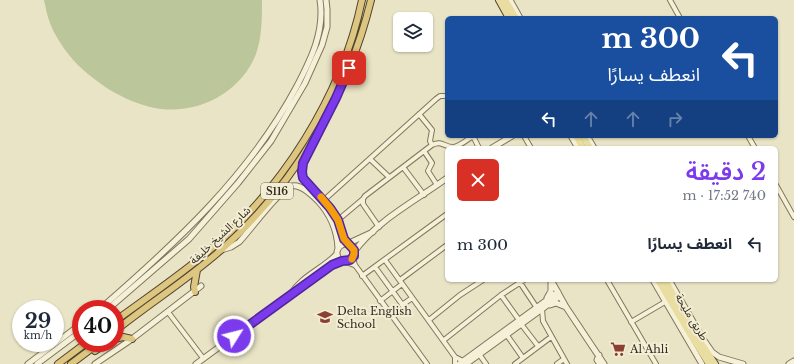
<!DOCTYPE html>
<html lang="ar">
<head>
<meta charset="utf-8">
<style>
  :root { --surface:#fff; --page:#f2f2f3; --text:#1f2937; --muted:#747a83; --accent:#7c3aed }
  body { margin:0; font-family:"Libre Baskerville","Noto Sans Arabic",serif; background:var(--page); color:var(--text); direction:rtl; height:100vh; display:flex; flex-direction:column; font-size:15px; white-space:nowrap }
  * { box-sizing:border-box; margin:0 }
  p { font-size:13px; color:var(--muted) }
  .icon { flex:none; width:22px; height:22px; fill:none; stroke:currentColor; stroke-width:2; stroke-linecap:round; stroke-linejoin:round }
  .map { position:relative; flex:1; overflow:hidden; direction:ltr }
  .side { position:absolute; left:445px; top:146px; width:333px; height:136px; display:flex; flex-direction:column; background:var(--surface); border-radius:6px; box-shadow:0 1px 3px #0004; direction:rtl }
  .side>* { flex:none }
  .banner { position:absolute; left:445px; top:16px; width:333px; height:122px; border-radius:6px; box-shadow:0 1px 3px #0004; direction:rtl; background:#1a4fa0; color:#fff; overflow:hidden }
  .tools { position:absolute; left:393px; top:12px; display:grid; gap:8px }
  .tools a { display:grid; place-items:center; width:40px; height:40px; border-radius:6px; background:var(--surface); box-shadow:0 1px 3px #0004; font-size:20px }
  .speed { position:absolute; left:12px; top:300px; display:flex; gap:8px; font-size:20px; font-weight:700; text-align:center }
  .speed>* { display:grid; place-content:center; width:52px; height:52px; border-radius:50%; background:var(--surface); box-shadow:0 1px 3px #0004; line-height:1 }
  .speed small { font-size:10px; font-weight:400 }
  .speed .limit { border:6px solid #d22; background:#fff; color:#111 }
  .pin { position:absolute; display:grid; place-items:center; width:34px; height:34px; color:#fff; margin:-17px; border-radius:8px; box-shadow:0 2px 6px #0006 }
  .me { position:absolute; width:44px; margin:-22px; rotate:54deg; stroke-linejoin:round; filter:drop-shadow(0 0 3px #0008) }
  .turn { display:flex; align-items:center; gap:14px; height:84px; padding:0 12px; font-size:18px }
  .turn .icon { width:52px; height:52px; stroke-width:2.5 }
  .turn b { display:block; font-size:28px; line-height:34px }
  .lanes { display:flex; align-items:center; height:38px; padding:0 12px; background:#0003; justify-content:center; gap:20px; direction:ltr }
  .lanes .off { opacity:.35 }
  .round { display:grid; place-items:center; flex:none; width:42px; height:42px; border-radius:6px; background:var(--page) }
  .head { display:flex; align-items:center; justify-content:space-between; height:68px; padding:0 12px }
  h1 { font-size:24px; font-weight:600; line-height:30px; color:var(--accent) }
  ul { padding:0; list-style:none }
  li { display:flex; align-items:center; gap:12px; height:60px; padding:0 12px }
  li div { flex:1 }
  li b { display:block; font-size:15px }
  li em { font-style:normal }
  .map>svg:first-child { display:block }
  .green { fill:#bbc69a }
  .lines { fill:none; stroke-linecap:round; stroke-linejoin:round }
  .minor-casing { stroke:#82765d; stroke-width:6 }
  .tertiary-casing { stroke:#82765d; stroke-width:7 }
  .primary-casing { stroke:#514431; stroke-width:8 }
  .trunk-casing { stroke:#514431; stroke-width:8 }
  .minor { stroke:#f5f1d8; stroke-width:4 }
  .tertiary { stroke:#f5f1d8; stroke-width:5 }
  .primary { stroke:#e9dda1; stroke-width:6 }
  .trunk { stroke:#dcc680; stroke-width:6 }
  .route-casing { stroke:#51269a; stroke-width:10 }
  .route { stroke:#7c3aed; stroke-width:7 }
  .slow { stroke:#f59e0b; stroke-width:7 }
  .labels { text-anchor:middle; stroke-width:4; stroke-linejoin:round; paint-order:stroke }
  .shield { fill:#f2edd4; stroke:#6d6755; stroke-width:1 }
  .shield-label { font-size:10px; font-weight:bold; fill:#342d1f }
  .street-label { font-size:11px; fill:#342d1f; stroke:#f2edd4 }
  .poi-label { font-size:11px; fill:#342d1f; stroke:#f2edd4; text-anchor:start }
</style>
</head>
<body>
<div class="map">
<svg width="794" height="364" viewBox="0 0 794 364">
  <rect width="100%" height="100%" fill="#e9e4c5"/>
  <path class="green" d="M44,0H262C262,18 262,37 256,54C241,93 196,116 155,108C139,105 124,98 110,90C97,82 78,67 69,55C62,46 54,34 50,23C47,16 46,8 44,0Z"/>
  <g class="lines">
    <g class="minor-casing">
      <path id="minor" d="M670,0L680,18
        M419,114L432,130L430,141L432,145
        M473,136L479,148
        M524,136L531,148
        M748,136L755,148
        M424,151L432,163L428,171L437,185
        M370,159L389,177
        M403,167L424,195
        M776,185L794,217
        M324,200L436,99L440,96H447
        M338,220L363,199
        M379,227L363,204V199L365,196L432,145C442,140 444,147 453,147C459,147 468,139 473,136
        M353,258L355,265L427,364
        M385,260L455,357L463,361
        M346,262L354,265
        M375,267L404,307
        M362,276L447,214
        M400,280L447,245
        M607,280L656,364
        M519,281L537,308
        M501,295L519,320
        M380,301L402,284
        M402,305L412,298
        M542,309L543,321L567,364
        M168,312L203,358
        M429,320L460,295L483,280
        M631,322L665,302
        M521,324L538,346
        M506,334L523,358
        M444,340L501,295L524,280
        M479,354L486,364
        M455,357V364
        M515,364L551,337
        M557,364L564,359"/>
    </g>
    <g class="tertiary-casing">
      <path id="tertiary" d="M510,0L520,18
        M571,136L578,148
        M587,136L594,148
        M316,138C312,147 307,154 303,163C297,177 309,185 318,194C323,199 328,205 332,211C339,222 340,234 347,244L373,232
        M492,148L512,136
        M337 253a9 9 0 1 1 18 0a9 9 0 1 1-18 0Z
        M221,250L231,247L239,242C250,231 280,188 292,186C301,184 312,195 318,201C330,214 337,230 338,248
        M354,252C376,221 417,200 447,178
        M551,280L566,307L604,364
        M653,280L702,364
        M669,280L703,339L712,352L719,357L743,364
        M291,294C302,276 323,269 337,254
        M547,298L551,291V281
        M550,305L556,303L566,307
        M100,309C176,243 249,176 297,86C311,59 325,31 320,0
        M108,309L189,239L238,183L271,141L305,83L322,45L327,27V9L326,0
        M599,355L597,360L600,364
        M28,364L81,324
        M37,364L81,331
        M95,364L132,339L201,286
        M196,364L331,265L342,261
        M459,364L558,292
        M466,364L560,296
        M789,364L794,361"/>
    </g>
    <g class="primary-casing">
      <path id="primary" d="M499,0L509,18
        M505,0L516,18
        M576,136L583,148
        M583,136L590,148
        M658,280L690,334L709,364
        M665,280L699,340L715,364"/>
    </g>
    <g class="trunk-casing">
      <path id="trunk" d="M195,292L194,287L197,270
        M115,321C145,299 176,278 205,254C281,192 342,96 362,0
        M115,331C150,303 187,280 221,250C294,186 348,95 371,0
        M115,339L123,337L132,339
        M95,351L107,343
        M58,364L86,343
        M71,364L99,343"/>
    </g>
    <use href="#minor" class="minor"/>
    <use href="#tertiary" class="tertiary"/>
    <use href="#primary" class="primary"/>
    <use href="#trunk" class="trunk"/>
  </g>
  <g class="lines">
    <g class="route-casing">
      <path id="route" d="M234,336L332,265L342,261L350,260L354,256V250L344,239L338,220L330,208L303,178L302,172L303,163L336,98L349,68"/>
    </g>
    <use href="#route" class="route"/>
    <path class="slow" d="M321,197L330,208L338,220L344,239L354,250V254L352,259"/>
  </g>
  <defs>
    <g id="school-bare" transform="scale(1.2)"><path d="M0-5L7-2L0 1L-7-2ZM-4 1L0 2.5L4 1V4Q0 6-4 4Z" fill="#8b4033" stroke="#f2edd4" stroke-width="2.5" paint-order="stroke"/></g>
    <g id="supermarket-bare" transform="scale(1.2)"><path d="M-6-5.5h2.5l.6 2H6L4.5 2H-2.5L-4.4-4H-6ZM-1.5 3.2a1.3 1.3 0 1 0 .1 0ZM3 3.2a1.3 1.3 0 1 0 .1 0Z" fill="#8b4033" stroke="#f2edd4" stroke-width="2.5" paint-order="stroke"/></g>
  </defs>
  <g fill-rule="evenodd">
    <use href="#school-bare" x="325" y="317"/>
    <use href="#supermarket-bare" x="618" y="349"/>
  </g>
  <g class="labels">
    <rect class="shield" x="261" y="183" width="32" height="16" rx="3"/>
    <g class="shield-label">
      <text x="277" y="195">S116</text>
    </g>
    <g class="street-label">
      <text transform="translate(220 235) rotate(-43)" y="4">شارع الشيخ خليفة</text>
      <text transform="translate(692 317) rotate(59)" y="4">طريق مليحة</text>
    </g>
    <g class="poi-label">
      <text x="337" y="315">Delta English<tspan x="337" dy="13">School</tspan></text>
      <text x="630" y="353">Al Ahli</text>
    </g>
  </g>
</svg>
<div class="tools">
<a><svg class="icon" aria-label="layers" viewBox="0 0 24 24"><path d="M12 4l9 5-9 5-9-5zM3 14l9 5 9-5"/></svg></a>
</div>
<div class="speed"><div>29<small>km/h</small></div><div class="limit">40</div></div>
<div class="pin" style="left:349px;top:68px;background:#d93025"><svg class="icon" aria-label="arrive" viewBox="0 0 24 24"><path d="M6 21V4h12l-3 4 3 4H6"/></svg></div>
<svg class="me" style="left:234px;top:336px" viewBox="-20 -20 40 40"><circle r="17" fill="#7c3aed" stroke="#fff" stroke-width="3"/><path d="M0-11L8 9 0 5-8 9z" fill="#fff"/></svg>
<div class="banner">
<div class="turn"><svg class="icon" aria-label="left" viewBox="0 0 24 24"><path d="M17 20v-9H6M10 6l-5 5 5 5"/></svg><div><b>300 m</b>انعطف يسارًا</div></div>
<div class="lanes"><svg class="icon" aria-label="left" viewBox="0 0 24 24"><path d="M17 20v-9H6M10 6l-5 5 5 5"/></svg><svg class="icon off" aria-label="ahead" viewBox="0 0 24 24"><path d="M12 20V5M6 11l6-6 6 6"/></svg><svg class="icon off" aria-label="ahead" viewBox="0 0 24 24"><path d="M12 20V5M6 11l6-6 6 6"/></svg><svg class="icon off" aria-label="right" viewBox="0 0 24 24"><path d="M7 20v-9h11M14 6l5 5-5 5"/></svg></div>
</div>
<section class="side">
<div class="head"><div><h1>2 دقيقة</h1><p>740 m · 17:52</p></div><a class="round" style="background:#d93025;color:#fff"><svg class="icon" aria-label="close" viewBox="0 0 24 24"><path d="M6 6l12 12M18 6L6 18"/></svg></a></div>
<ul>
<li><svg class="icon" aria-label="left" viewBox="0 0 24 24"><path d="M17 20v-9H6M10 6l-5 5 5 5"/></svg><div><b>انعطف يسارًا</b></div><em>300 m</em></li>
</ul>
</section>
</div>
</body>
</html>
